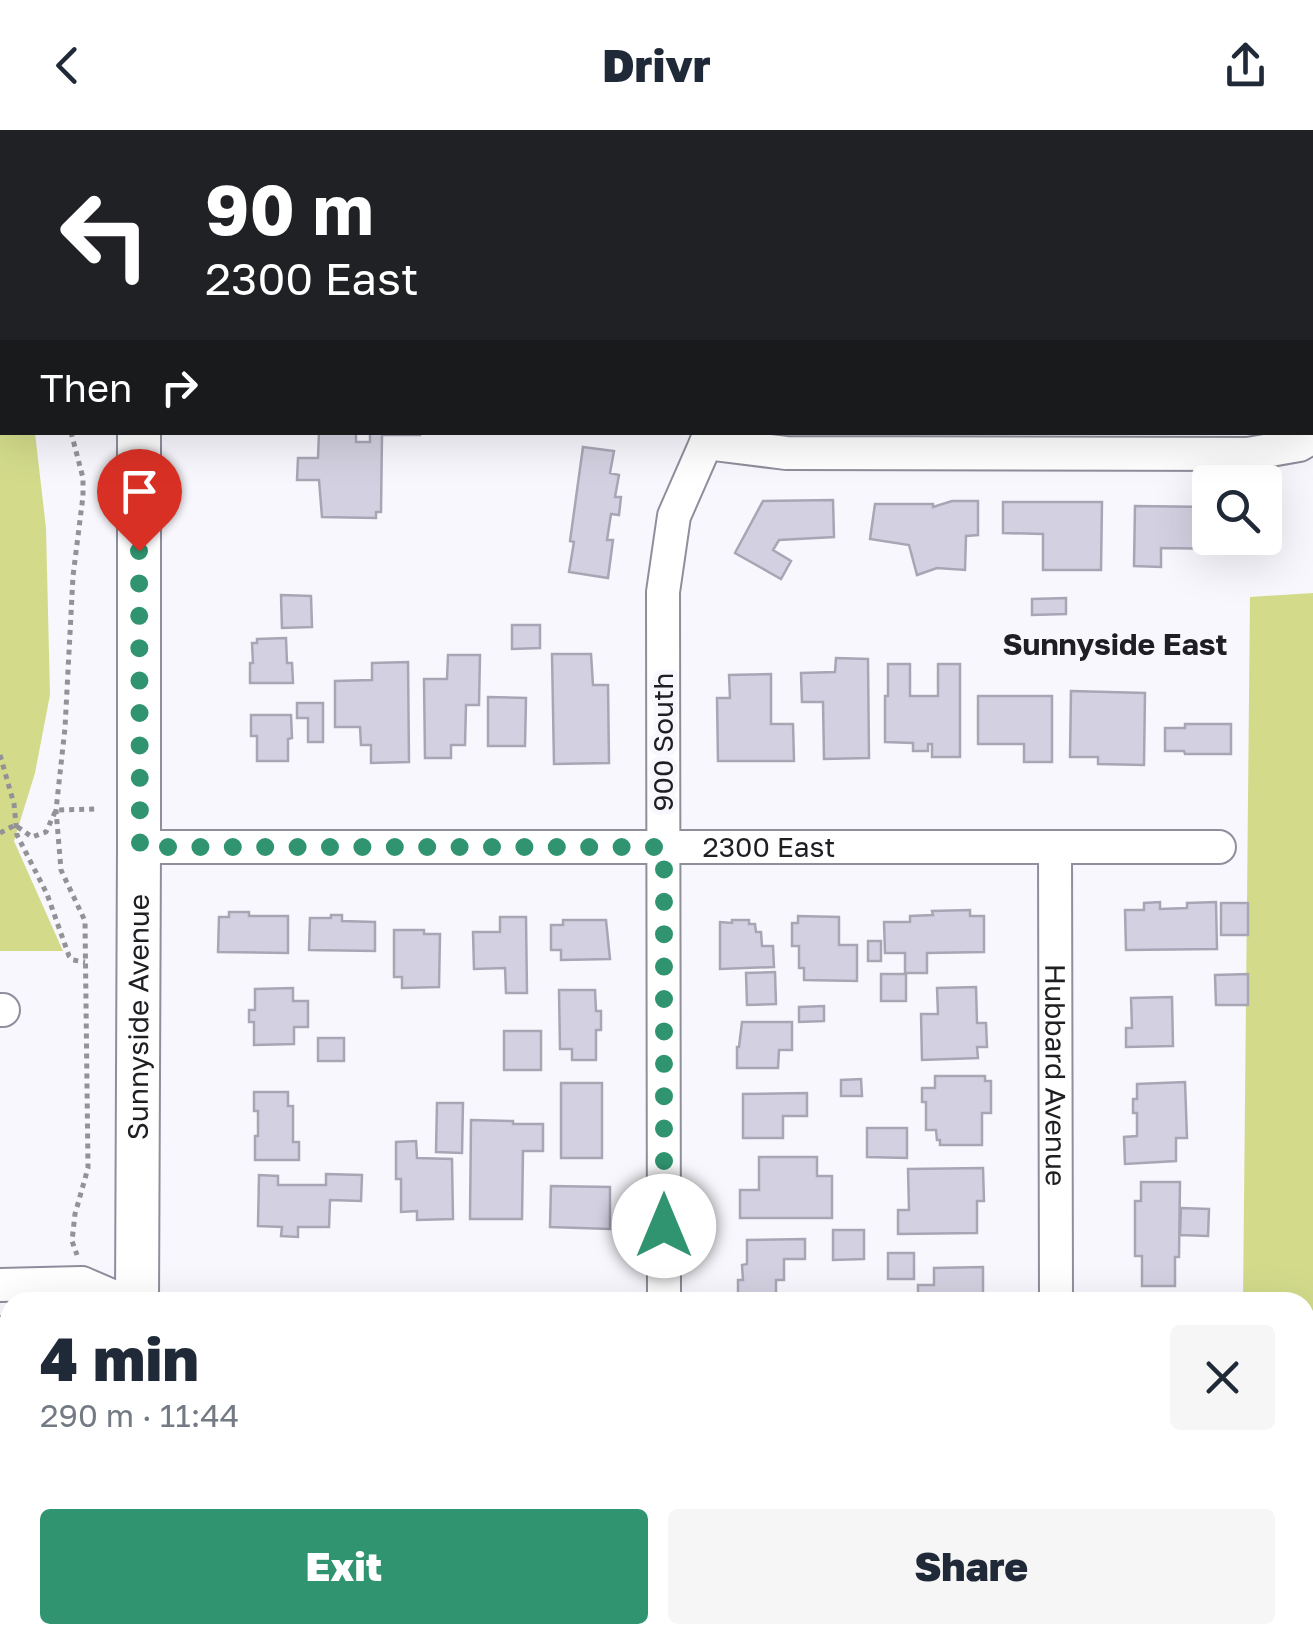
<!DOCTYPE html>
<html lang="en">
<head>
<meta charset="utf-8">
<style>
  :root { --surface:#fff; --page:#f6f6f7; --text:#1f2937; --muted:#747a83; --accent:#309470 }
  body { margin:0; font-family:"Golos Text",sans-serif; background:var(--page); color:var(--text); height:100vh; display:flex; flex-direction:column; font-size:38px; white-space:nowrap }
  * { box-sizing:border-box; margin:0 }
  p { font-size:32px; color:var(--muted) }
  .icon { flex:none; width:55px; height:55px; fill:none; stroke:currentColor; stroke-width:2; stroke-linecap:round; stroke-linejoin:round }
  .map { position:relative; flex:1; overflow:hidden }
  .details { position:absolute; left:0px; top:1162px; width:1315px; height:352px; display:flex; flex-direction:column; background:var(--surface); border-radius:30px 30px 0 0; box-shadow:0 10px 40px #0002 }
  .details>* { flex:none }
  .guide { position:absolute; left:0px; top:0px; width:1315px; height:305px; box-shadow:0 10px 40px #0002; background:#202124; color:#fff; overflow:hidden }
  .buttons { position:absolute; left:1192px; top:335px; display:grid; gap:20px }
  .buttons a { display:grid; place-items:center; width:90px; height:90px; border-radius:10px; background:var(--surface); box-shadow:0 10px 40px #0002; font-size:50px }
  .pin { position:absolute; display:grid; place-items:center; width:85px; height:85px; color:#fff; margin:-102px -42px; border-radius:50% 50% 50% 0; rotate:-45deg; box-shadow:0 0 10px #0007 }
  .pin .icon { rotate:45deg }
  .me { position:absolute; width:110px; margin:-55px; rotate:0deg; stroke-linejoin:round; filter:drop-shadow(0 0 8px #0008) }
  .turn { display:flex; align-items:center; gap:35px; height:210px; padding:0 40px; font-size:45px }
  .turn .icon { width:130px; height:130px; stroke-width:2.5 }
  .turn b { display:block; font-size:70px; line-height:85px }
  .then { display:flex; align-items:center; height:95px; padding:0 40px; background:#0003; gap:20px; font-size:38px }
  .round { display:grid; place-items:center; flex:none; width:105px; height:105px; border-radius:10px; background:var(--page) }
  .headline { display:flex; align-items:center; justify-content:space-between; height:170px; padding:0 40px }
  h1 { font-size:60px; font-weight:800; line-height:75px }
  .button { display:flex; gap:20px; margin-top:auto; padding:20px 40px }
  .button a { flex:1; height:115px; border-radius:10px; background:var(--accent); color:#fff; font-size:40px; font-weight:800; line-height:115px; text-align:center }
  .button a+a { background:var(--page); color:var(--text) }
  header { display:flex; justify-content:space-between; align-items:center; height:130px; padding:0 40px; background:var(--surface); font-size:45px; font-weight:800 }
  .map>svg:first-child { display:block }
  .green { fill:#d3db8b }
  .building { fill:#d3d1e1; stroke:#a8a6b5; stroke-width:2.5 }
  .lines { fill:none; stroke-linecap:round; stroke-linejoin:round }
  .minor-casing { stroke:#8f8e9c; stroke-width:36 }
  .major-casing { stroke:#8f8e9c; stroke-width:46 }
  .path { stroke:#929297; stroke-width:5; stroke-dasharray:5 5; stroke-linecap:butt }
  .minor { stroke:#fff; stroke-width:32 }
  .major { stroke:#fff; stroke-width:42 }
  .route { stroke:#309470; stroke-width:18; stroke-dasharray:0 32.4 }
  .labels { text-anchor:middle; stroke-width:10; stroke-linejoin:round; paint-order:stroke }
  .street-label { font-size:28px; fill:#1e1e23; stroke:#f7f7fd }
  .neighbourhood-label { font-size:30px; font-weight:bold; fill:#1e1e23; stroke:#f7f7fd }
</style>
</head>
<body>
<header><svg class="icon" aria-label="back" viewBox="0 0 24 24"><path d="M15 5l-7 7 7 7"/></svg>Drivr<svg class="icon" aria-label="share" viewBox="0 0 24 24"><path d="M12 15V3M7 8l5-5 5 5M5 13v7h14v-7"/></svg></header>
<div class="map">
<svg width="1313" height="1514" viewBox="0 0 1313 1514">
  <rect width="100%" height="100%" fill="#f7f7fd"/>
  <path class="green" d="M0,197L2,199V302L35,303L46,398L50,565L35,643L14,711L63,821H0Z
    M1313,463V1514H1240V1505H1305V1172H1243L1250,467Z"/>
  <path class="building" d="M532,0H617V2H532Z
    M319,302H356V312H370V304L363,302H420V305H382L381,382H376V388L322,387L319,350H297L298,328H318Z
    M583,317L614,321L610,343L619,345L615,367H621L619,385L611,384L607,410H613L608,448L569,442L574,412L570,411Z
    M833,370L834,407L779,410L773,420L791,431L781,449L735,423L763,371Z
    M952,371H978V405L966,406L965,440L937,438L917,445L909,415L870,409L875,374H933V377Z
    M1003,372H1102L1101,440H1043V404L1003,403Z
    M1135,376L1210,377V408H1226L1225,419L1161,418V437L1134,436Z
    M281,465L311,466L312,497L282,498Z
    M1066,468V484L1032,485V469Z
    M512,495H540V518L512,519Z
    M286,508L287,533H292L293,553H250V533H253L252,513H257V509Z
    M552,524H591L593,555H608L609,633L554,634Z
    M448,525H480L479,575H466L465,615H451V628H425L424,549H447Z
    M836,528L868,529L869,628L824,629L823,572H802L801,543L835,542Z
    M408,532L409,632L371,633V615H361L360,597H335V551L372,550V533Z
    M888,534H910V566H938V534H960V627H932V614H928V621H913V613L885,612V566H888Z
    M771,544V594H793L794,631H718L717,568H730L729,545Z
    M1071,561L1145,563L1144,635L1098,634V627H1070Z
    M978,566H1052V632H1024V614H978Z
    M488,567L526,568L525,616H488Z
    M297,573H323V612H308V588H297Z
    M251,585H291L292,608L288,609V631H257V606H251Z
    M1185,594H1231V624H1185L1184,621H1165V598H1185Z
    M1160,772V779L1187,778V773L1216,772L1217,819L1126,820L1125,780H1144V773Z
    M1221,773H1248V805H1221Z
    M970,780V786H984V822L927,823V843H905V823H885L884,792H910V786L933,785L932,781Z
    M229,782H249V786H288V823L218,822L219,787H229Z
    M331,785H342V791L375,792V821L309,820L310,788H331Z
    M798,786L839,787V815H857V851L804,850V838H799V816H792V793H798Z
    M500,787H526L527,863H506L505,838L474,839L473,802H500Z
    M563,790H606L610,829L561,830V820H551V795H563Z
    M732,790H749V794H755L756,802H761L762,816H773L774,837L720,839V792L732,793Z
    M394,800H424V804H440L439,857L402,858V847H394Z
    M868,811H881V831H868Z
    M775,842L776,874L747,875L746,843Z
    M881,844H906V871H881Z
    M1248,844V875H1216L1215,845Z
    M976,857L977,893H986L987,917H977L978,928L922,930L921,884H938L937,858Z
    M293,858V871H308V897H294V914L254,915V892H249V880H255V859Z
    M559,860H595L596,881H601V900H596V930H572V919H560Z
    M1172,867L1173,916L1126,917V898H1132L1131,868Z
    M824,876V891L799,892V877Z
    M742,892H792V920H779L778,938H737V917H739Z
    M504,901H541V940H504Z
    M318,908H344V931H318Z
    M935,946H985V951H991V983H982V1015H940V1010H937L936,1000H926V972H922V958H935Z
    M861,949L862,966H841V950Z
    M1185,952L1187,1008H1176V1031L1125,1034L1124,1007L1137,1006V983H1133V969H1137V954Z
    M561,953H602V1028H561Z
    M254,962H288V976H293V1012H299V1030H255V1006H258V981H254Z
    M807,963V986H783V1008H743V964Z
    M437,973H463L462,1023L436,1022Z
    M471,990L513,991V994H543V1021H523L522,1089H470Z
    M867,998H907V1028L867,1027Z
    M416,1011L417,1028L452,1029L453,1089L417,1090V1081L401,1082V1049H396V1012Z
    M759,1027H817V1046H832V1088H740V1060H759Z
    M983,1038L984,1071H977V1103L898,1104V1080H909L908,1039Z
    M326,1044L362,1045L361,1071L330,1070L329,1097H298V1107L281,1106L282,1097L258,1096L259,1045L278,1046V1055H326Z
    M1141,1052H1180L1179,1127H1175V1156H1142V1126H1135V1071H1141Z
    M551,1056L610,1057V1099L550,1097Z
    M1181,1078L1209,1079L1208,1106L1180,1105Z
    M833,1100H864V1129L833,1130Z
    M805,1109V1129H784V1150H776V1165H738V1150H743L742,1135L747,1134V1110Z
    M888,1123H914V1149H888Z
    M983,1137V1172H918V1155H934V1138Z
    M229,1505H267V1514H229Z
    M316,1505H355L358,1514H298V1510L316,1509Z
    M398,1505H423V1514H398Z
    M464,1505H531L530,1514H464Z
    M558,1505H601V1514H558Z
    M727,1505H778V1514H727Z
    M795,1505H843V1514H795Z
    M873,1505H926V1514H873Z
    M951,1505L991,1509V1514H951Z
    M1127,1505H1163V1514H1127Z
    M1178,1505H1209V1510H1257V1514H1178Z"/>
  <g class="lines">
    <g class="minor-casing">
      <g id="minor">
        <path d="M939,2L940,0"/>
        <path d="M1312,51L1313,52"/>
        <path d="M0,122H2"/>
        <path d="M706,313L786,323L1248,324L1299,315L1313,307"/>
        <path id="s1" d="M139,717H1219"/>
        <path id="s2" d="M1055,717L1056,1172"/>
        <path d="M0,880H3"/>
        <path d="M0,1155L82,1153L126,1172"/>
        <path d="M664,1172L663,462L674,386L706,313L714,302"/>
        <path d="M0,1203H10"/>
        <path d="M1056,1505V1514"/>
        <path d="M663,1514V1505"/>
      </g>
    </g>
    <g class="major-casing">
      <g id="major">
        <path d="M139,0V2"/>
        <path id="s3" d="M137,1172L139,717V302"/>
        <path d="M137,1505V1514"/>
      </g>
    </g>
    <path class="path" d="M71,302L83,348V366L73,446L65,598L56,680L61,740L85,791L88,1038L75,1084L72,1111L77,1125
      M0,625L14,674L17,705L47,764L69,826L73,830L85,832
      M0,703L15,695L32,707L46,702L56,680L95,679
      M0,1269L10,1274
      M45,1505V1514"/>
    <use href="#minor" class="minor"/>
    <use href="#major" class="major"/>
  </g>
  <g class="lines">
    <path class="route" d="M139,421L140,717H664V1096"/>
  </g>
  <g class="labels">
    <g class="street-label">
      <text transform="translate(663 612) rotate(-90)" y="10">900 South</text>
      <text dy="10" stroke="none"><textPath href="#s1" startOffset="630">2300 East</textPath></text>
      <text dy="10" stroke="none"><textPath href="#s3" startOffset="285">Sunnyside Avenue</textPath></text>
      <text dy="10" stroke="none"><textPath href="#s2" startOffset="228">Hubbard Avenue</textPath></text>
    </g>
    <g class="neighbourhood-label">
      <text x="1115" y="525">Sunnyside East</text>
    </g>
  </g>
</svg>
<div class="buttons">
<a><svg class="icon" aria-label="search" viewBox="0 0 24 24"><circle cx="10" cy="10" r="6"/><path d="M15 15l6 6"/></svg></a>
</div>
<div class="pin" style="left:139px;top:421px;background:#d93025"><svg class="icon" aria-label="arrive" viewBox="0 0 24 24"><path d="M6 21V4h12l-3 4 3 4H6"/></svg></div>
<svg class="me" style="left:664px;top:1096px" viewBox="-20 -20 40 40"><circle r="19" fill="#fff"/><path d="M0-13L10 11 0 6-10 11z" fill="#309470"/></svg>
<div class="guide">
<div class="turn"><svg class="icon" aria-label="left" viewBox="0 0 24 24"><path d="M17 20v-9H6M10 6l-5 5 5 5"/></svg><div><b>90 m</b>2300 East</div></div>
<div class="then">Then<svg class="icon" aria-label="right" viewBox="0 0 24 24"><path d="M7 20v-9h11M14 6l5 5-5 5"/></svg></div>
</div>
<section class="details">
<div class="headline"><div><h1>4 min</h1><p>290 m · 11:44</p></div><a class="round"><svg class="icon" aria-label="close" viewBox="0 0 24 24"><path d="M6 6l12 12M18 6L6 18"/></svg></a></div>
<div class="button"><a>Exit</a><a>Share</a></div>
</section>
</div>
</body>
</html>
